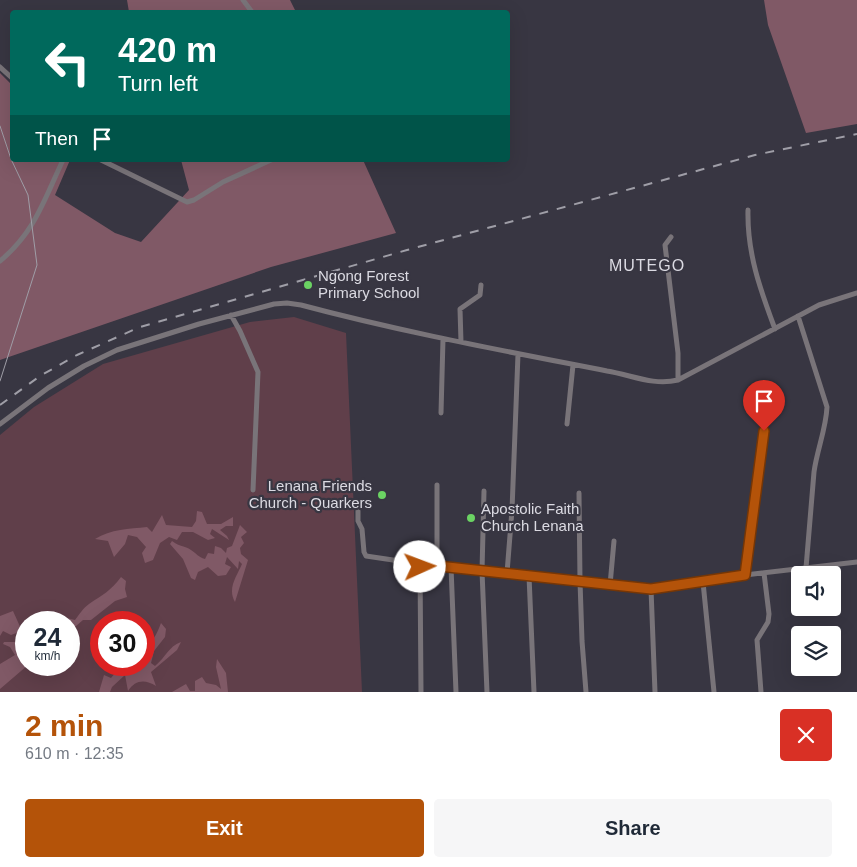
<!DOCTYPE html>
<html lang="en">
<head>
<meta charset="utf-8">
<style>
  :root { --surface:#fff; --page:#f6f6f7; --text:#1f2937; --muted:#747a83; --accent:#b45309 }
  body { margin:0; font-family:Helvetica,sans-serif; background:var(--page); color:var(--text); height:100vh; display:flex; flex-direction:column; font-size:19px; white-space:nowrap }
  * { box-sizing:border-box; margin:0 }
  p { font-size:16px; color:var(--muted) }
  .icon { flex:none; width:28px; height:28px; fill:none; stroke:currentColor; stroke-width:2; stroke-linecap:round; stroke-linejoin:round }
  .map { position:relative; height:692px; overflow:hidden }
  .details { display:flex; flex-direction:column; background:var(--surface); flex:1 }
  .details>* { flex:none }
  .guide { position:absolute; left:10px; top:10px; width:500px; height:152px; border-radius:5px; box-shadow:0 5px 20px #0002; background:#00695c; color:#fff; overflow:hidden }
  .tools { position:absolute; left:791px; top:566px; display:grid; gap:10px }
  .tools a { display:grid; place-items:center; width:50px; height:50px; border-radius:5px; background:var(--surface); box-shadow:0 5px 20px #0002; font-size:25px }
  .speed { position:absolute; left:15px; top:611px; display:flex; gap:10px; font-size:25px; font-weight:700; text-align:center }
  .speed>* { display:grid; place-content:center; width:65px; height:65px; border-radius:50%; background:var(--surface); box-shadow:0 5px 20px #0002; line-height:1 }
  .speed small { font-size:12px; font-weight:400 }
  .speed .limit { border:8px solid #d22; background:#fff; color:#111 }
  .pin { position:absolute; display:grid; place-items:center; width:42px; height:42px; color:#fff; margin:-51px -21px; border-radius:50% 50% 50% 0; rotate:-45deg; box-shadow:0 0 5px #0007 }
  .pin .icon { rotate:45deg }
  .me { position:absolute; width:55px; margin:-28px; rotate:88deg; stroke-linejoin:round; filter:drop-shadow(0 0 4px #0008) }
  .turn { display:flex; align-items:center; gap:18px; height:105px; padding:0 25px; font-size:22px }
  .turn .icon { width:65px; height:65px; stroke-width:2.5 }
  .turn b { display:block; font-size:35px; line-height:42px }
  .then { display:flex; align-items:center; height:48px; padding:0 25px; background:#0003; gap:10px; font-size:19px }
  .round { display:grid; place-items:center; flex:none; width:52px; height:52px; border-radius:5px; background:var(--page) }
  .headline { display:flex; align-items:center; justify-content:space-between; height:85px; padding:0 25px }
  h1 { font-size:30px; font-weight:800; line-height:38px; color:var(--accent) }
  .action { display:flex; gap:10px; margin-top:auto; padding:10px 25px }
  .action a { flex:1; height:58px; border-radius:5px; background:var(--accent); color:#fff; font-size:20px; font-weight:800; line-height:58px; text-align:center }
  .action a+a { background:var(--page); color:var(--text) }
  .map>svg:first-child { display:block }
  .green { fill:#603f4a; fill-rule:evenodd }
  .forest { fill:#805966 }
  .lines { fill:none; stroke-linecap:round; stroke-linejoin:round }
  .street { stroke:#797479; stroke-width:5 }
  .tram { stroke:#9f9ea7; stroke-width:1 }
  .rail { stroke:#9f9ea7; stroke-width:2; stroke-dasharray:9 9; stroke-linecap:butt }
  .route-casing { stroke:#753606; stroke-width:12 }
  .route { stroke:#b45309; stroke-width:9 }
  .poi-dot { fill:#6bd363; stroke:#383642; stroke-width:2 }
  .labels { text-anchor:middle; stroke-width:4.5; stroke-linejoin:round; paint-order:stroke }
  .poi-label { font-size:15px; fill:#dbdae2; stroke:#383642; text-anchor:start }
  .neighbourhood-label { font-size:16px; letter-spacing:1px; fill:#dbdae2; stroke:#383642 }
</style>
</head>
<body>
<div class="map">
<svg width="857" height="692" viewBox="0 0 857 692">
  <rect width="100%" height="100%" fill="#383642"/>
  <path class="green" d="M294,317L346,333L362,692H0V435L34,407L103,364L250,322ZM26,622H69V665H26ZM101,622H144V665H101Z"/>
  <path class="forest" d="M127,0H290L296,12H129Z
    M764,0H857V124L806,133L768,25Z
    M0,73L12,85V160H70L55,195L115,233L141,242L189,190L181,160H363L396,233L271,267L0,360Z
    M197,511L202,512L207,524H221L233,517V526H226L220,530L227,536L229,540L212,529L210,534L215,538L208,540L193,532H182L177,540L169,537L160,543L153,560L145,563L142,553L146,547L137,537L128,535L125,544L114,557L108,541L95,539C111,529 129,529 147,527L152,532L162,515L166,525L192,527L196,521Z
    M240,525L247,532L241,537L244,543L240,548L241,554L248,560L235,602C227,588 237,576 242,564L239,561L238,569L227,557L225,564L231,567L226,575L218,576L208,567L198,572L195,580L191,578L183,559L170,544L172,541C180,547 186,546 191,550C197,554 198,557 205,559L208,553L214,554L215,546L221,548L226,553L227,548L232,546Z
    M121,577L126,581L125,589L127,597L115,601L91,620H83L76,626L69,629V622H52L49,619L55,615L75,620C79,615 83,608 89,604C102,595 111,591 121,577Z
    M13,611L22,631L11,635L3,631L0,636V616Z
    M161,623L166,629L165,637L154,651L151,663L155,666C166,657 168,647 181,642L177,650L151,672L156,686C145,679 135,680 128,691L125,675L112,687L110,692H99L104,675L111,678L122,665H144V645C154,642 157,633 161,623Z
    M4,642H19L26,645V665H28L0,689V664L15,655L10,647L3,644Z
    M217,659L226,673L228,692H172L186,684L190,691H195V681L202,677L206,683L216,685L221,689L216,667Z"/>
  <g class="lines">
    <path class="street" d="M243,0L252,12
      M0,67L12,78
      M101,160L187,202L194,200L223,182L271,160
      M748,210C747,253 760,289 775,329
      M671,237L665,245L678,353V380
      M0,261C35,232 44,200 63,160
      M231,315L240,331L258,372L253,490
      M798,316L827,407C826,429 817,450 814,472L806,568
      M461,342L460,309L480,295L481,285
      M441,413L443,339
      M0,424L48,388L84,366L117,350L199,324L274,304L287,303L301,305C402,332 505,351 607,371C632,375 653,386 678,380L819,305L857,293
      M567,424L573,365
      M484,491L482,571L487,692
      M579,493L580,581L582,641L586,692
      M358,506V521L362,529L364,552L366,556L420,564
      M437,566V485
      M451,567L456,692
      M507,573L512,510L518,354
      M745,575L764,431
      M529,576L534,692
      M703,582L714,692
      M610,585L614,541
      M651,589L655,692
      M421,692L420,564L651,589L745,575L857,562
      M761,692L757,640L768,622L769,614L764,573"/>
    <path class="tram" d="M0,126L11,159L28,195L37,265L0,381"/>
    <path class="rail" d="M0,405L40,376L77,355L140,327L407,250L755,155L857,134"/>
  </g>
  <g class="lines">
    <g class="route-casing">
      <path id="route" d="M420,567V564L651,589L745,575L764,431"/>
    </g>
    <use href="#route" class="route"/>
  </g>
  <g class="poi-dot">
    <circle cx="308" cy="285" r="5"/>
    <circle cx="382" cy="495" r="5"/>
    <circle cx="471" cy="518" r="5"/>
  </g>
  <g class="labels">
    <g class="poi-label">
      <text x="318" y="281">Ngong Forest<tspan x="318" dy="17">Primary School</tspan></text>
      <text x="372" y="491" text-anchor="end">Lenana Friends<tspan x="372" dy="17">Church - Quarkers</tspan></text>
      <text x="481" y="514">Apostolic Faith<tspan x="481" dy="17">Church Lenana</tspan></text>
    </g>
    <g class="neighbourhood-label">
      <text x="647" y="271">MUTEGO</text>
    </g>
  </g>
</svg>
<div class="tools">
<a><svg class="icon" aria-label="sound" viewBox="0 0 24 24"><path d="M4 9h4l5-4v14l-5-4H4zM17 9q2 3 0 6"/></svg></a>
<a><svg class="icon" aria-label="layers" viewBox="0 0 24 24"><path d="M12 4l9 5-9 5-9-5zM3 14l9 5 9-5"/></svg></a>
</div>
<div class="speed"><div>24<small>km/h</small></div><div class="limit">30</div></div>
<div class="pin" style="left:764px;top:431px;background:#d93025"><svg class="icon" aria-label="arrive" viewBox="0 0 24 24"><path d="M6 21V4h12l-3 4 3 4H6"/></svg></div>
<svg class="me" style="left:420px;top:567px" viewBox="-20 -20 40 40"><circle r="19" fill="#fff"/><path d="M0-13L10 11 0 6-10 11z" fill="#b45309"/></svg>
<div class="guide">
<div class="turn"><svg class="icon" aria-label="left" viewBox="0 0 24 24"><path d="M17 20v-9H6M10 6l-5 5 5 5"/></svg><div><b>420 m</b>Turn left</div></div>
<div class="then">Then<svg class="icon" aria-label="arrive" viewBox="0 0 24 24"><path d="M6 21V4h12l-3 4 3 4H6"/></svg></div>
</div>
</div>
<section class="details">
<div class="headline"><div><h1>2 min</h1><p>610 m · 12:35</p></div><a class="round" style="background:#d93025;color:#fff"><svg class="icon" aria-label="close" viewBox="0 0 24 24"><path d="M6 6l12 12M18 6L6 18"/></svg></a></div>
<div class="action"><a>Exit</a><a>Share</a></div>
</section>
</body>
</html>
